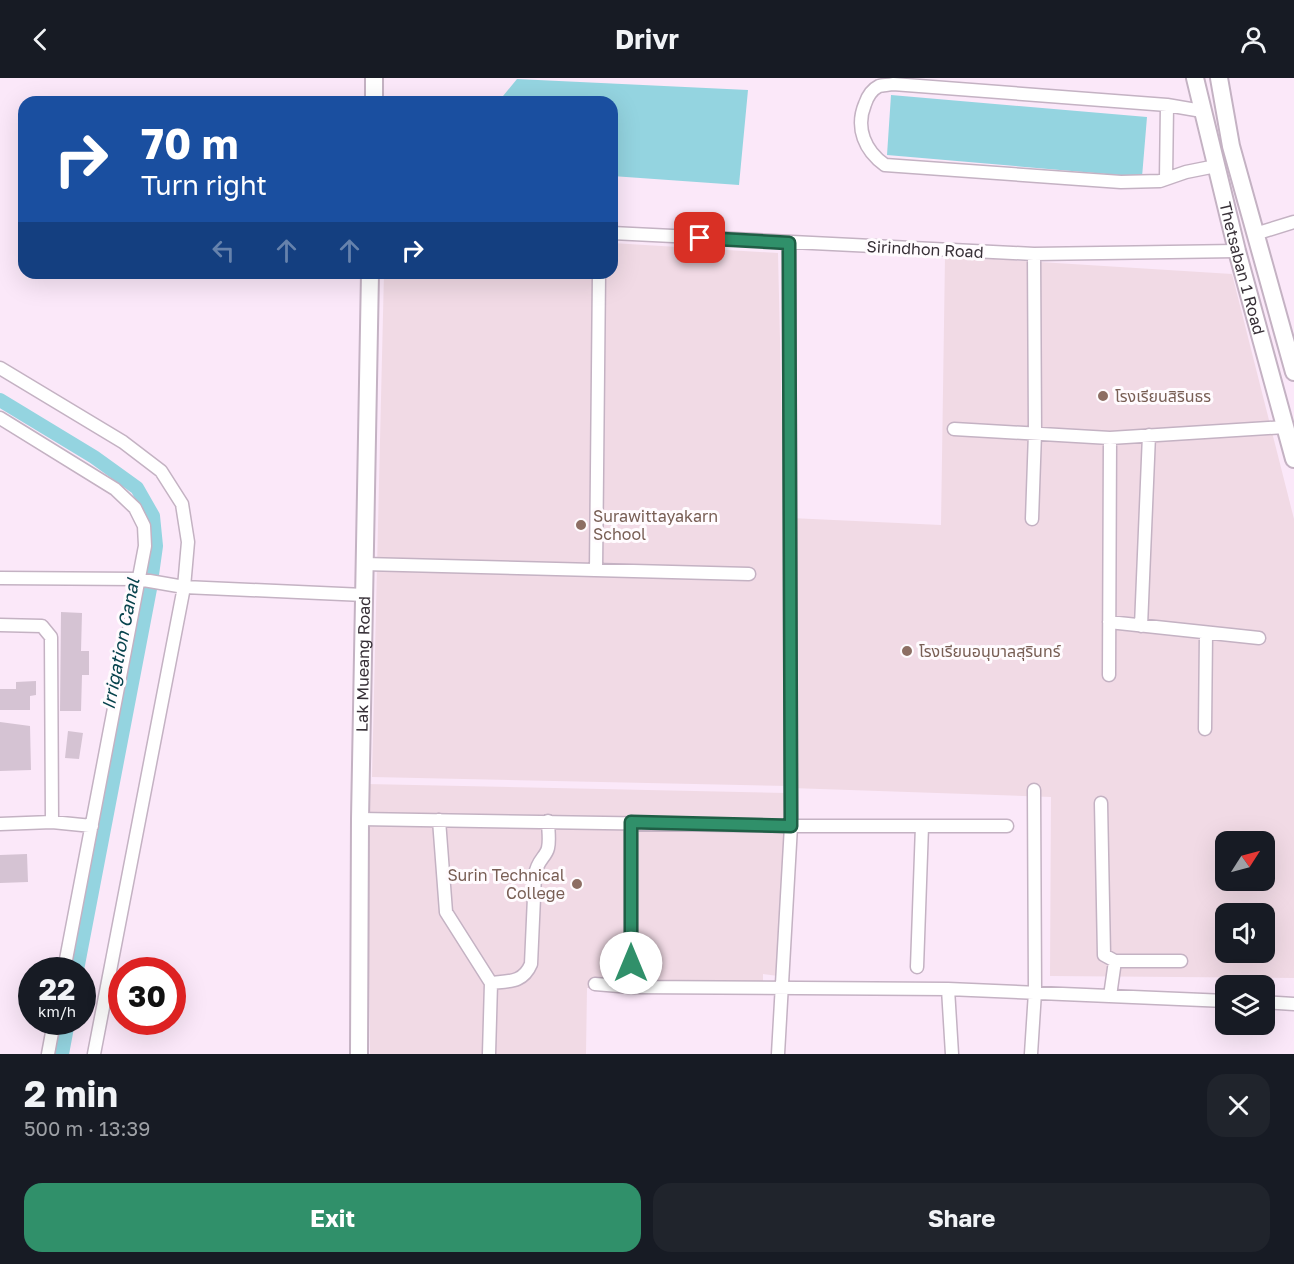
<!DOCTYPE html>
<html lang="en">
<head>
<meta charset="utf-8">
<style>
  :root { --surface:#171b24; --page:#20242c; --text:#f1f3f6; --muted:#9ea1a6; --accent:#30906a }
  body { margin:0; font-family:"Golos Text","Noto Sans Thai",sans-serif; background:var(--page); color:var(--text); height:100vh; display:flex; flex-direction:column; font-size:22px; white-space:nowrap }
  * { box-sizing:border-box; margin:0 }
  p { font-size:20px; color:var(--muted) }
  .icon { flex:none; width:33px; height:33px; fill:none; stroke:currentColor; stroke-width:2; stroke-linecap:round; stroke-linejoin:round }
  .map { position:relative; height:976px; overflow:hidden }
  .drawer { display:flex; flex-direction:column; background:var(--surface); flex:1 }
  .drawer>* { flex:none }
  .hud { position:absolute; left:18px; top:18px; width:600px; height:183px; border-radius:18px; box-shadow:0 6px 24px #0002; background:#1a4fa0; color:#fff; overflow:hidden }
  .needle { width:39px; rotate:54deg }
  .tools { position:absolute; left:1215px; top:753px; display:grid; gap:12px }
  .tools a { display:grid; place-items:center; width:60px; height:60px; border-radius:12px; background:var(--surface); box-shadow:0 6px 24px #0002; font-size:30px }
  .speed { position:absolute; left:18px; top:879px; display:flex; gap:12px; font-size:30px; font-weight:700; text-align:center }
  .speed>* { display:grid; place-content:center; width:78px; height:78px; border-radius:50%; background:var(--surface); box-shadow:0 6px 24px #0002; line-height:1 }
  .speed small { font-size:15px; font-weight:400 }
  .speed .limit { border:9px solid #d22; background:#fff; color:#111 }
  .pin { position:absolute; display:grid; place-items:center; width:51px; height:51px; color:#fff; margin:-26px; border-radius:12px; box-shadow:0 3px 9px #0006 }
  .me { position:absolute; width:66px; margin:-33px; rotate:0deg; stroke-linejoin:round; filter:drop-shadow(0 0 4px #0008) }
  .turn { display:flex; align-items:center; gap:21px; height:126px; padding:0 24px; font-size:27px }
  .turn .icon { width:78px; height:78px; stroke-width:2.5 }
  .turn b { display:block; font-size:42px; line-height:51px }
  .lanes { display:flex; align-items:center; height:57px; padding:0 24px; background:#0003; justify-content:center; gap:30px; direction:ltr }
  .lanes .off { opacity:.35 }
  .round { display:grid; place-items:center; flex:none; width:63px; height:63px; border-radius:18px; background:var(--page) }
  .head { display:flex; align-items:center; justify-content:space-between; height:102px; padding:0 24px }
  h1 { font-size:36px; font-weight:700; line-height:45px }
  .cta { display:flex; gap:12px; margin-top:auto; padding:12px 24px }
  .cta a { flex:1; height:69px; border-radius:18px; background:var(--accent); color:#fff; font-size:24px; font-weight:700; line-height:69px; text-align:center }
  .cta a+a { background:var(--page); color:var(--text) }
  header { display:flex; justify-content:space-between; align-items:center; height:78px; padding:0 24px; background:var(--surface); font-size:27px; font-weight:700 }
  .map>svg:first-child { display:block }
  .education { fill:#f1dae5; fill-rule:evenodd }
  .water { fill:#94d4e0 }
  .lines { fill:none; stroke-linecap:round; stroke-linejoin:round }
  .canal { stroke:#94d4e0; stroke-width:14 }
  .building { fill:#d5c3d3 }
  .minor-casing { stroke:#c4b2c3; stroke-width:15 }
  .major-casing { stroke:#c4b2c3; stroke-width:20 }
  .minor { stroke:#fff; stroke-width:12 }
  .major { stroke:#fff; stroke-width:16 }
  .route-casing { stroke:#1f5e45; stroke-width:15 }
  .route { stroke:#30906a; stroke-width:10 }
  .education-dot { fill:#8d6e63; stroke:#fffbfe; stroke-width:2 }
  .labels { text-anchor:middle; stroke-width:6; stroke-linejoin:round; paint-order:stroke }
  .street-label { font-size:16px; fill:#373037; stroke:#fffbfe }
  .education-label { font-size:16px; fill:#785e54; stroke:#fffbfe; text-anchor:start }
  .water-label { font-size:18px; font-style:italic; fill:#07434d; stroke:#fffbfe }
</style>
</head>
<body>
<header><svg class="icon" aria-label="back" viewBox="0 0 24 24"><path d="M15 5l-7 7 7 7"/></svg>Drivr<svg class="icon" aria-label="person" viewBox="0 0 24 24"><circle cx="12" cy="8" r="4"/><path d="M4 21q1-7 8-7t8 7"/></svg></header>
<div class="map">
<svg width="1294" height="976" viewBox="0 0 1294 976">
  <rect width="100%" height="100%" fill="#fbe8f9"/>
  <path class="education" d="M612,165L778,175L790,693L791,440L941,447L945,178L1232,196L1294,441V900L1050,898L1051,719L791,710L790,708L372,699L384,195H612ZM1226,764H1264V802H1226ZM1226,836H1264V874H1226Z
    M367,706L785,715V899L763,896V913L587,910L586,976H370Z"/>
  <path class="water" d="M517,1L748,12L739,107L612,98V24H503V18Z
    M891,17L1147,39L1142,99L887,77Z"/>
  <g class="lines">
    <path class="canal" d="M0,322L94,379L137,410L153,438L156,468L150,511L77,892
      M62,976L68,944"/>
  </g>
  <path class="building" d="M61,534L82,535L81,573H89V597H82L81,633H60Z
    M36,603V617L30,618V632H0V611H16V604Z
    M0,644L30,648L31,692L0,693Z
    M68,653L83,655L79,681L65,680Z
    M27,776L28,804L0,805V777Z"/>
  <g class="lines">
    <g class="minor-casing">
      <path id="minor" d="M1202,33L1167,27L893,6C889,7 882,7 879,8C871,12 867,20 865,26C855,50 865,73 885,87L1121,104L1160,103L1186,94L1216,88
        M1166,101L1167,27
        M612,155L1034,176L1237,173
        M1255,156L1294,144
        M0,290L123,364L161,393L182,426L188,464L184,509L94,976
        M0,340L115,411L135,430L144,448L145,468L64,892
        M954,351L1110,360L1285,349
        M1032,441L1035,355L1034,176
        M364,486L749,496
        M596,492L599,195
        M0,500L138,501L184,509L364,517
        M1109,544L1259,560
        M0,547L42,548L51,559L52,744
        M1141,548L1149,357
        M1109,597L1110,360
        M1205,651L1206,555
        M1101,725L1104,877L1115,883L1110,918
        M360,741L791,748H1007
        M439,742L446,834L491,905L489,976
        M0,746L52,744L92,748
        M1115,883H1181
        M917,889L922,748
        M491,905C509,903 523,905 531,886L535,797C537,782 546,779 548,770C550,762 548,751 548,743
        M595,906L631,909L948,911L1226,923
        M631,909V744
        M948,911L952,976
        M1264,924L1294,926
        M48,976L54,944
        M778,976L791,748L789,165
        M1031,976L1035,914L1034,712"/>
    </g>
    <g class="major-casing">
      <g id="major">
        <path id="s1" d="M1195,0L1237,173L1294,381"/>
        <path d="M1219,0L1231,68L1294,294"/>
        <path d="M374,24V0"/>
        <path id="s2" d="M359,976L360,741L370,195"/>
      </g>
    </g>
    <use href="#minor" class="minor"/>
    <use href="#major" class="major"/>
  </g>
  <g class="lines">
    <g class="route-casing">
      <path id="route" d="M631,885V744L791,748L789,165L700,160"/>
    </g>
    <use href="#route" class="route"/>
  </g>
  <g class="education-dot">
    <circle cx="1103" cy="318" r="6"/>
    <circle cx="581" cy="447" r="6"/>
    <circle cx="907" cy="573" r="6"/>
    <circle cx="577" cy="806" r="6"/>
  </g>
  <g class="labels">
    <g class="street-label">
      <text transform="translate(925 171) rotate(3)" y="6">Sirindhon Road</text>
      <text dy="6" stroke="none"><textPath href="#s1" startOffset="196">Thetsaban 1 Road</textPath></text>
      <text dy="6" stroke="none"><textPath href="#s2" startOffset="390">Lak Mueang Road</textPath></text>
    </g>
    <g class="education-label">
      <text x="1115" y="324">โรงเรียนสิรินธร</text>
      <text x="593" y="444">Surawittayakarn<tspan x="593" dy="18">School</tspan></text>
      <text x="919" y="579">โรงเรียนอนุบาลสุรินทร์</text>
      <text x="565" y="803" text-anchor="end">Surin Technical<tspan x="565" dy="18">College</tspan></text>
    </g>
    <g class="water-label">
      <text transform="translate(121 566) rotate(-79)" y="6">Irrigation Canal</text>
    </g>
  </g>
</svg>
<div class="tools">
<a><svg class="needle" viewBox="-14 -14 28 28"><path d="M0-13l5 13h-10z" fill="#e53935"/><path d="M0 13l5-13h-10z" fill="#9ea1a6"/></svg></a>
<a><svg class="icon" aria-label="sound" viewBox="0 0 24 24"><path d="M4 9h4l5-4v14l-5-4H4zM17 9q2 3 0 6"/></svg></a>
<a><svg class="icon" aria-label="layers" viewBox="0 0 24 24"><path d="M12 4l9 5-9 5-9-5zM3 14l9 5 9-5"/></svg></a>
</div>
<div class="speed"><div>22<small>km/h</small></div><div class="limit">30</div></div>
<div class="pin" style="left:700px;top:160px;background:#d93025"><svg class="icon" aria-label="arrive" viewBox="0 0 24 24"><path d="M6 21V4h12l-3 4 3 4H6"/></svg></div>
<svg class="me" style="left:631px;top:885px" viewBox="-20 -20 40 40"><circle r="19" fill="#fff"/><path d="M0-13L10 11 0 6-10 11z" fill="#30906a"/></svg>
<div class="hud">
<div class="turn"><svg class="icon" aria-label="right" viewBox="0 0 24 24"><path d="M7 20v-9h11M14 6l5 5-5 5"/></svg><div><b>70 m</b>Turn right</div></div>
<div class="lanes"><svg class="icon off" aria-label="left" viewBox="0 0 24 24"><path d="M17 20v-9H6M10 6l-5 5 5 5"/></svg><svg class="icon off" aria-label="ahead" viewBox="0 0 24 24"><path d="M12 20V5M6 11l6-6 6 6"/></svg><svg class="icon off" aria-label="ahead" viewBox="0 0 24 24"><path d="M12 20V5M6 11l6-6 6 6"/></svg><svg class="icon" aria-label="right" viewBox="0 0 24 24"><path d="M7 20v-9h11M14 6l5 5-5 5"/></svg></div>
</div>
</div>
<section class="drawer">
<div class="head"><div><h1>2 min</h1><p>500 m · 13:39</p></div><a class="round"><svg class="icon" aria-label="close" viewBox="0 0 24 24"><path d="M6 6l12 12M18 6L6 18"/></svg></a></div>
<div class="cta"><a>Exit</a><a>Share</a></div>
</section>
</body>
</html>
